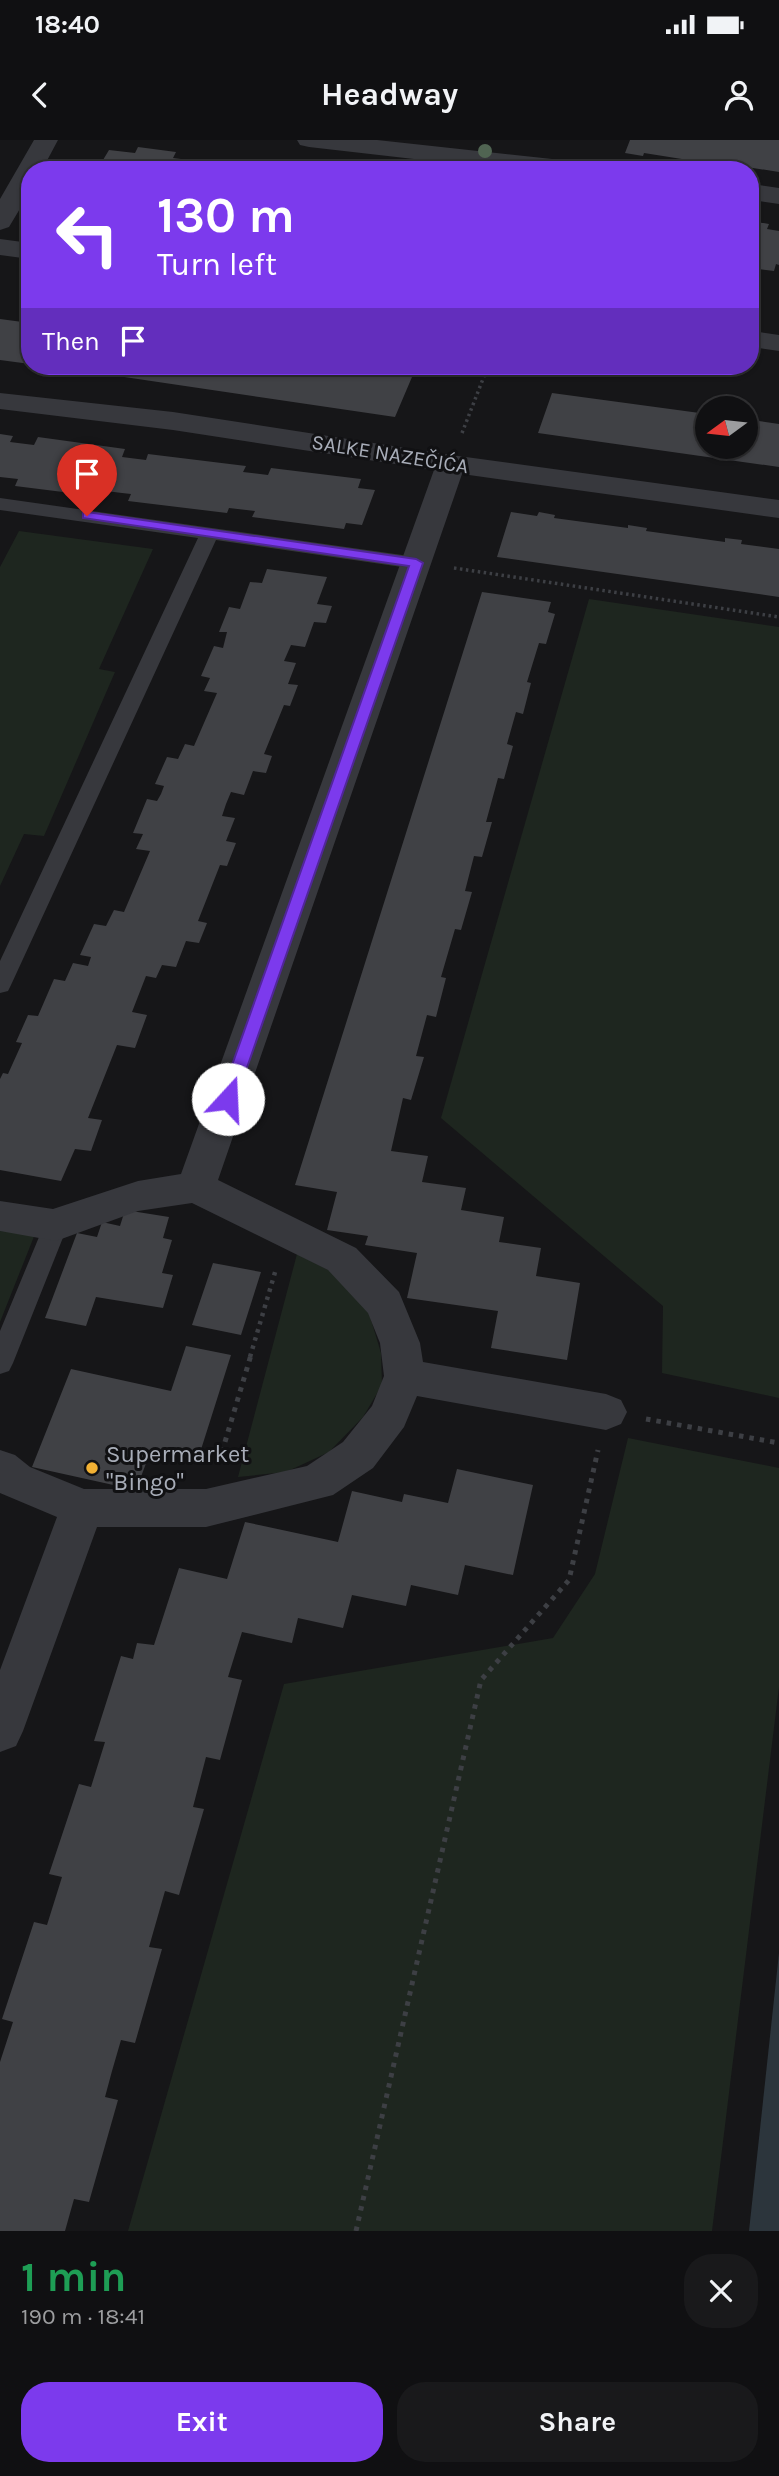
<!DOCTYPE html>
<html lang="en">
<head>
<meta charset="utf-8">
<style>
  :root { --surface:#101012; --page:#19191b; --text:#f1f3f6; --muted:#9c9d9f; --line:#303032; --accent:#7c3aed }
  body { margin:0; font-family:Karla,sans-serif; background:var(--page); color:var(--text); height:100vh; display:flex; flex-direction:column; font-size:26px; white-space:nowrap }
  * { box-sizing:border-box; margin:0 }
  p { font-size:23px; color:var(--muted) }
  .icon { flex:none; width:38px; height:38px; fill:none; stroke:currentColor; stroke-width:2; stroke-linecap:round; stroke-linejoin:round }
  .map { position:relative; height:2091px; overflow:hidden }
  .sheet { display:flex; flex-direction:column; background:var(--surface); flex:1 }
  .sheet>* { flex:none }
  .top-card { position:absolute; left:21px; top:21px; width:738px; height:214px; border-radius:28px; box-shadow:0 2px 5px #0004,0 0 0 2px var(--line); background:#7c3aed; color:#fff; overflow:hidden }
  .needle { width:46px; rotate:255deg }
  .tools { position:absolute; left:695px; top:256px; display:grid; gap:14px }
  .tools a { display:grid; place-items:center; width:63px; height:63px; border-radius:50%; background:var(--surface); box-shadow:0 2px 5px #0004,0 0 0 2px var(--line); font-size:35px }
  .pin { position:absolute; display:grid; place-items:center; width:60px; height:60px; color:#fff; margin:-72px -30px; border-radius:50% 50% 50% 0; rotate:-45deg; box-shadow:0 0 7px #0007 }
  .pin .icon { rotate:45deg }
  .me { position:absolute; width:77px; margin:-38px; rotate:20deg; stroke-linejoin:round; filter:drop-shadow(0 0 5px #0008) }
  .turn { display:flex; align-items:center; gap:24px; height:147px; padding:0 21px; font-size:32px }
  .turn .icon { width:91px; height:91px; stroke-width:2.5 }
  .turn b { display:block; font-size:49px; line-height:60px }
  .then { display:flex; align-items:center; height:66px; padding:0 21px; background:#0003; gap:14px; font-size:26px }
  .round { display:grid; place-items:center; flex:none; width:74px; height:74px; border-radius:28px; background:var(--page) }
  .headline { display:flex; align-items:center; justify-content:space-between; height:119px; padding:0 21px }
  h1 { font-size:42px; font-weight:700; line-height:52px; color:#1e9e55 }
  .cta { display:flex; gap:14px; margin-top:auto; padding:14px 21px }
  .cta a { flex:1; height:80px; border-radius:28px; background:var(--accent); color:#fff; font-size:28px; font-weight:700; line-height:80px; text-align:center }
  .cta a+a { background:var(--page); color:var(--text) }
  .status { display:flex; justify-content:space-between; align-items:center; height:49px; padding:0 35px; background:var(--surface); direction:ltr }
  .status svg { height:19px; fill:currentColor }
  header { display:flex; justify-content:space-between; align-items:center; height:91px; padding:0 21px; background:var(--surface); font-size:32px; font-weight:700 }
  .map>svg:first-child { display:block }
  .green { fill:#1e261f }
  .water { fill:#2c353c }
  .building { fill:#404145 }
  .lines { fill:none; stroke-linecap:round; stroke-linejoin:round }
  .path-far2 { stroke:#3d3f44; stroke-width:3.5; stroke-dasharray:2.5 3.5; stroke-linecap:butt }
  .path-far1 { stroke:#3d3f44; stroke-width:4.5; stroke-dasharray:3.5 5; stroke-linecap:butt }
  .path { stroke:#3d3f44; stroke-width:5; stroke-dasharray:4.5 6; stroke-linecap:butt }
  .service { fill:#37383d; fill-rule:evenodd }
  .minor { fill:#37383d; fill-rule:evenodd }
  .tertiary { fill:#37383d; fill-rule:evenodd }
  .tree { fill:#506452 }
  .route { fill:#7c3aed; stroke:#51269a; stroke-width:2 }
  .poi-dot { fill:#f2b134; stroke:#111113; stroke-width:2.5 }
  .labels { text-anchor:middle; stroke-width:6; stroke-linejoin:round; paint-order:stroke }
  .far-street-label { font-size:21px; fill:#a8adb8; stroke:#111113 }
  .poi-label { font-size:24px; fill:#a8adb8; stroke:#111113; text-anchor:start }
</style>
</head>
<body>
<div class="status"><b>18:40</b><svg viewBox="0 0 49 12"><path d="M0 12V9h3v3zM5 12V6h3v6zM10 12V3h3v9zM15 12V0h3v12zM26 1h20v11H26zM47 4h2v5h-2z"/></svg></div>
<header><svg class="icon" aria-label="back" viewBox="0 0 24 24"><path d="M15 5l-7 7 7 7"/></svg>Headway<svg class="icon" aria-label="person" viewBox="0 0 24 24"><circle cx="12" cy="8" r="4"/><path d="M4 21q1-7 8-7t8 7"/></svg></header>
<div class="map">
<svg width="779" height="2091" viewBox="0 0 779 2091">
  <rect width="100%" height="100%" fill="#161618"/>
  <path class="green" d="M19,391L153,409L99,529L115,532L44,696L24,694L0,746V427Z
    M589,459L779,487V1258L662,1233L663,1166L441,978Z
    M0,1091L35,1094L0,1182Z
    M297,1114L332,1132L369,1173L381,1213L382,1245L363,1277L329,1312L286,1332L238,1337Z
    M628,1298L779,1328V1547L712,2091H128L284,1544L553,1498L595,1434Z"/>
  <path class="water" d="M779,1813V2091H749Z"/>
  <path class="building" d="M630,0H779V32L708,21L707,23L644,13L643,16L625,13Z
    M138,7L176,12L173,18L205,22L243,26L246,21L275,24L272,30H97L109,10L135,13Z
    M751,81L769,84L767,89L779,91V125L776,124L774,131L751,128Z
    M0,179L30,183V224L0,220Z
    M50,226H333L412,237L395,277Z
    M552,253L707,274V306H746V279L779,284V327L538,293Z
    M0,294L13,296L10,302L34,305L38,297L125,309L122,317L146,320L148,314L246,326L243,332L268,335L271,328L361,339L358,348L375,350L362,385L346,383L344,389L252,377L255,371L229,368L227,373L128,361L131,354L122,353L106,351L103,357L15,346L18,339L0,337Z
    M511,372L537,376L539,372L555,375L554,378L628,388V385L647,388L646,391L725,402V398L742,400L741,404L779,409V457L497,417Z
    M267,429L327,437L317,464L332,466L326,483L314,482L305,507L291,505L284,521L296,523L288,544L298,545L290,566L284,565L264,614L272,616L266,633L253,631L244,655L231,652L226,664L222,676L235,678L226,701L236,703L227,726L220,725L198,781L207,783L199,803L186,801L176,827L162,825L156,838L146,836L132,872L147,875L135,908L117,905L88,978L102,980L91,1011L75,1009L61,1041L0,1030V939L3,933L8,934L22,903L16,902L28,875L38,876L54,839L65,841L73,823L88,826L91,817L80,815L94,784L106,786L114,770L124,772L150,711L136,709L143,694L133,693L147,659L157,661L161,654L164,646L155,644L167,617L178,619L185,604L194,606L217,553L204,551L210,538L201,536L214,506L223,508L227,492H219L229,467L240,469L250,442L262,443Z
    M482,452L551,462L548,472L555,474L546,504L539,503L527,542L531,543L523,574L516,572L507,604L513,606L504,639L498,638L486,682H492L482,717L474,716L465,751L472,752L461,790L455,789L441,837L446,838L436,877L427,875L416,916L424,917L411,960L403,958L391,1011L428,1016L422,1042L466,1048L461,1070L504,1077L499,1102L541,1108L536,1136L580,1143L567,1220L491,1208L498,1171L407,1158L417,1113L365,1105L368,1096L327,1090L337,1052L295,1045Z
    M125,1070L169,1077L163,1098L172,1100L162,1133L173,1135L163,1168L96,1157L86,1186L45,1178L77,1093L97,1097L102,1082L120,1086Z
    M213,1123L261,1132L241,1195L192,1185Z
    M186,1206L231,1215L198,1319L151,1310L136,1350L32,1327L71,1229L171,1251Z
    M457,1329L533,1345L513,1435L465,1425L458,1455L411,1445L406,1466L352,1455L343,1488L298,1478L292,1503L242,1492L228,1537L242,1540L220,1620L206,1617L193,1667L204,1669L179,1755L165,1751L149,1807L162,1809L135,1903L121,1900L112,1931L105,1957L118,1960L89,2062L74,2059L65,2091H0V1922L13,1882L2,1879L34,1782L47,1785L62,1737L49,1734L79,1644L91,1647L105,1602L94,1601L121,1516L133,1519L137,1503L154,1505L179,1428L227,1439L245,1382L338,1402L352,1351L402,1362L404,1354L448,1363Z"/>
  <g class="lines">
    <path class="path-far2" d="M462,293L488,226
      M454,428L779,477"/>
    <path class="path-far1" d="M250,1217L276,1129"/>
    <path class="path" d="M646,1279L779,1303
      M219,1322L251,1215
      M356,2091L481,1540L569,1440L598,1310"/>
    <path class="service" d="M0,358L416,417L423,419L426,423L423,427L416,429L216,400L11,845L8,851L0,853V821L198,398L0,370Z
      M56,1075L65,1078L68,1085L13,1223L9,1231L0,1234V1191L44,1085L47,1078Z"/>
    <path class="minor" d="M34,0H58L42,30H30V52L9,87L0,90V59Z
      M297,0H377L580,22L589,25L592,30H510L309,7L300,5Z
      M751,44L779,48V64L751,60Z
      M0,253L173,272L451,315L779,360V378L462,334L218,1040L356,1108L399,1152L420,1203L423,1222L606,1254L621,1260L627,1272L621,1284L606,1290L417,1256L404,1287L373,1328L333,1355L206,1387H97L23,1591L16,1606L0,1612V1530L57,1377L0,1353V1310L15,1315L30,1327L84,1349H206L307,1326L343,1302L372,1266L384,1236L380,1203L368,1173L328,1130L192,1063L138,1071L56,1101L0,1091V1061L53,1069L138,1041L181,1034L434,330L173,290L0,269Z"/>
    <path class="tertiary" d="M0,99L30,103V119L0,115Z
      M751,191L779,195V211L751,207Z"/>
  </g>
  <circle class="tree" cx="485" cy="11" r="7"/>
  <path class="route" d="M87,372L416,419L423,423L236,959L228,965L220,959L409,426L83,378V373Z"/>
  <circle class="poi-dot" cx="92" cy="1328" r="7"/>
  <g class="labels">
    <g class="far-street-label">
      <text transform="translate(390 314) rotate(9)" y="7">SALKE NAZEČIĆA</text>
    </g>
    <g class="poi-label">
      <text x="106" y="1322">Supermarket<tspan x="106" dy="28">"Bingo"</tspan></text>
    </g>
  </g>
</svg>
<div class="tools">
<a><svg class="needle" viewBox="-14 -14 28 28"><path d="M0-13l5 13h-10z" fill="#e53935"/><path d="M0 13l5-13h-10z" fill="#9c9d9f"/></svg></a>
</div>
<div class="pin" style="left:87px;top:376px;background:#d93025"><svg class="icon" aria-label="arrive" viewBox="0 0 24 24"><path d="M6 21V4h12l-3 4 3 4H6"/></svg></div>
<svg class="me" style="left:228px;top:959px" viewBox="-20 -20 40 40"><circle r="19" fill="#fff"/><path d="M0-13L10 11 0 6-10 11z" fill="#7c3aed"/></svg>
<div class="top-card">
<div class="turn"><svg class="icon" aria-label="left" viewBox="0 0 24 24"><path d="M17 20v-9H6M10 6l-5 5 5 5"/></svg><div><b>130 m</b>Turn left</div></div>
<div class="then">Then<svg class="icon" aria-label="arrive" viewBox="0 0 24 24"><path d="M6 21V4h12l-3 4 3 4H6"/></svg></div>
</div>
</div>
<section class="sheet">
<div class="headline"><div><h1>1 min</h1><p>190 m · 18:41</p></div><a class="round"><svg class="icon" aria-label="close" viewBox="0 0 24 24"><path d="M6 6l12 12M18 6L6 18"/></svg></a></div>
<div class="cta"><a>Exit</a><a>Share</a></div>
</section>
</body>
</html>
